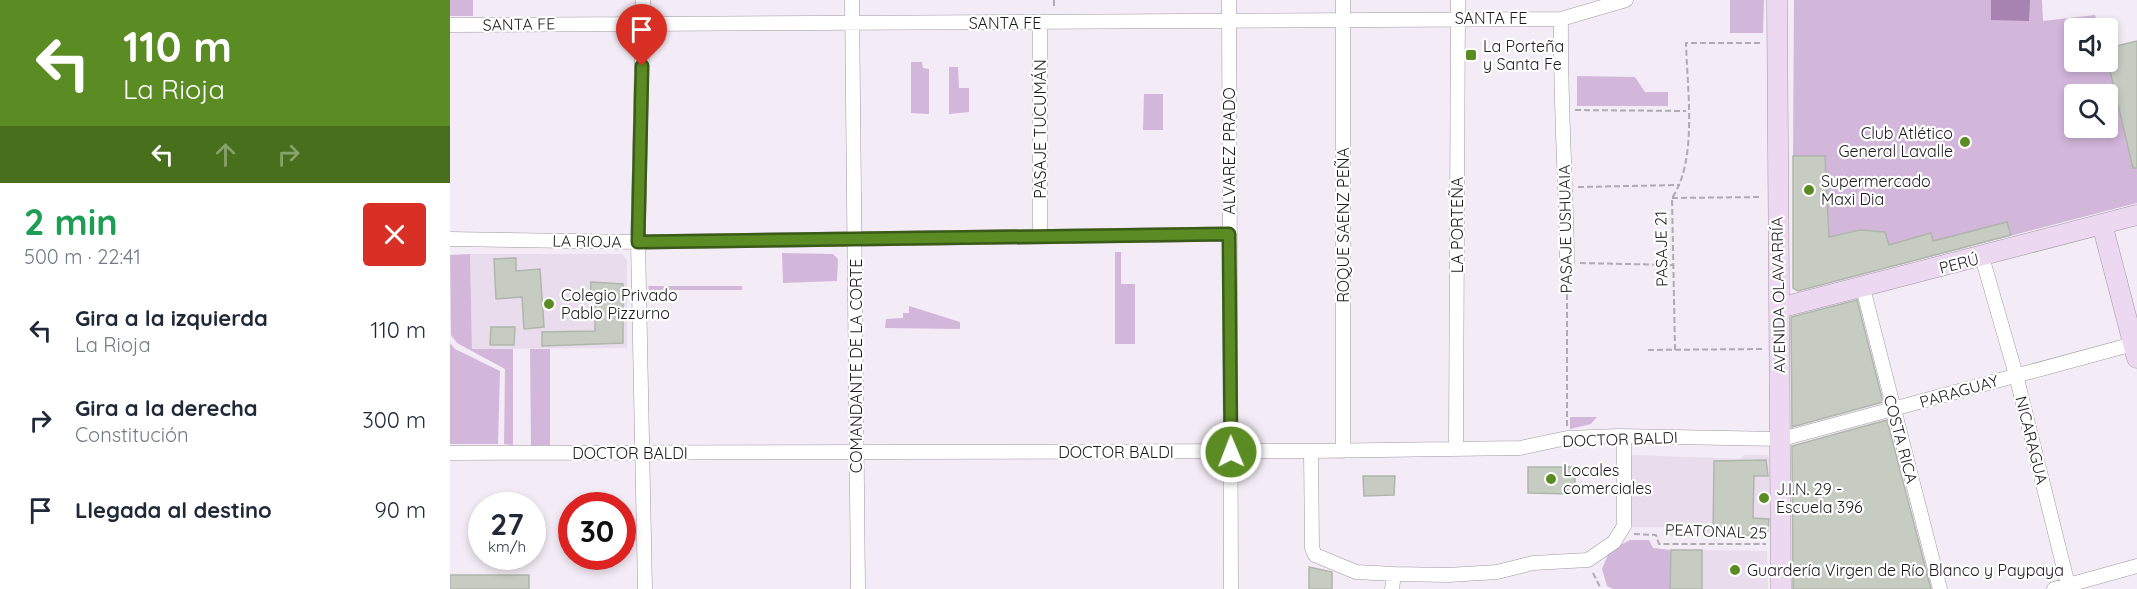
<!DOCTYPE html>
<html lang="es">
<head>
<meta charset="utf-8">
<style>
  :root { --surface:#fff; --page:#f2f2f3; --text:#1f2937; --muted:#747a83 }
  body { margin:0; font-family:Quicksand,sans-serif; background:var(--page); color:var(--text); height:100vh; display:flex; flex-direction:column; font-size:22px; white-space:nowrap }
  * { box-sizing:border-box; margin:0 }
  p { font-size:20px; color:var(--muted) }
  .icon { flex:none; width:33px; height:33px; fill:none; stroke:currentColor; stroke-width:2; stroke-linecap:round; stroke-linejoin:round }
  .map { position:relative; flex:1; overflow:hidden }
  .sheet { display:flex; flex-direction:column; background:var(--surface); width:450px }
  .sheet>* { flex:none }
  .banner { background:#5a8c23; color:#fff; overflow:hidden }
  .controls { position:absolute; left:1614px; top:18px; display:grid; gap:12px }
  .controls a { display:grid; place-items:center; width:54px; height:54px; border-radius:6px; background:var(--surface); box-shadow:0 3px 9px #0003; font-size:30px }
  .speed { position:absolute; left:18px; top:492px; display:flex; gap:12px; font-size:30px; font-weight:700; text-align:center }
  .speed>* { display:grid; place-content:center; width:78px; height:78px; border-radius:50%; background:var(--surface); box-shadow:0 3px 9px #0003; line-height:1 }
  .speed small { font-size:15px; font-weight:400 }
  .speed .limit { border:9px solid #d22; background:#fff; color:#111 }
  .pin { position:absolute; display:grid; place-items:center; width:51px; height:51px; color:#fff; margin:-62px -26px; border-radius:50% 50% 50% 0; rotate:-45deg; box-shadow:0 0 6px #0007 }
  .pin .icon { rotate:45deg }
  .me { position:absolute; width:66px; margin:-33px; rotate:359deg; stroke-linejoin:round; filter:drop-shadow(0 0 4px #0008) }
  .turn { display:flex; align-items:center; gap:21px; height:126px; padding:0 24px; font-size:27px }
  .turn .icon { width:78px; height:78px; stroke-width:2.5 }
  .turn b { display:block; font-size:42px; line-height:51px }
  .lanes { display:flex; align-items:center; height:57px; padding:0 24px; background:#0003; justify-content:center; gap:30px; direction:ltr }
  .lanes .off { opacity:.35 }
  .round { display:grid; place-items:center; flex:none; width:63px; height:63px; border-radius:6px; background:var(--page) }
  .summary { display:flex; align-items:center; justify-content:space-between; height:102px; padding:0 24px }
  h1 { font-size:36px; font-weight:700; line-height:45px; color:#1e9e55 }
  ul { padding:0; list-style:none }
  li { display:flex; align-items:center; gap:18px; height:90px; padding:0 24px }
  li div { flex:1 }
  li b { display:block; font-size:22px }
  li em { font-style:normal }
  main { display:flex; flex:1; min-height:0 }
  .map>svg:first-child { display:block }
  .built { fill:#e9dced }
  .green { fill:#d3b7db; fill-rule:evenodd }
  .water { fill:#a683b0 }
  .building { fill:#c6ccc2; stroke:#afb6ab; stroke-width:1.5 }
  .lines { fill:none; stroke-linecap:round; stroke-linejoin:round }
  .street-casing { stroke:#a098a2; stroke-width:15 }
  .secondary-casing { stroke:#a098a2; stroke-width:21 }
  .path { stroke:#b0aab1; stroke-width:2; stroke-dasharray:6 3; stroke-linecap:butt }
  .street { stroke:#fff; stroke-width:14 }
  .secondary { stroke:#ecd8f1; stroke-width:20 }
  .route-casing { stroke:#3a5b17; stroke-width:15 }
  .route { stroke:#5a8c23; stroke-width:10 }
  .poi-dot { fill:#5a8c23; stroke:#fff; stroke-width:2 }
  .labels { text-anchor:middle; stroke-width:4.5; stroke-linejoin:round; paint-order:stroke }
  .street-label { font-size:16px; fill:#1d1a1d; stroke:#fff }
  .poi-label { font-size:16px; fill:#1d1a1d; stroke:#fff; text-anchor:start }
</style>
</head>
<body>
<main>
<section class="sheet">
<div class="banner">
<div class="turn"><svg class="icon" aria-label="left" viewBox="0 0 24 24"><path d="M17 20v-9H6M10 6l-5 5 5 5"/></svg><div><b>110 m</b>La Rioja</div></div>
<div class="lanes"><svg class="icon" aria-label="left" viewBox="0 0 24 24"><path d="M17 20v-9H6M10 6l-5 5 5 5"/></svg><svg class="icon off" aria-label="ahead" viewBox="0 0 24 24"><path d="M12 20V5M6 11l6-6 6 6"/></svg><svg class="icon off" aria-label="right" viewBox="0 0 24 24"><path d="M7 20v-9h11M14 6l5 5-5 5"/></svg></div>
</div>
<div class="summary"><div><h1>2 min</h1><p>500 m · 22:41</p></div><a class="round" style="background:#d93025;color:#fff"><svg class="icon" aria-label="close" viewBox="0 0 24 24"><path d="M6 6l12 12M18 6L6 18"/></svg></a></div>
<ul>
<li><svg class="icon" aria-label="left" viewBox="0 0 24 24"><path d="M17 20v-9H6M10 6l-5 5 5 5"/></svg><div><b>Gira a la izquierda</b><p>La Rioja</p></div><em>110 m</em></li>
<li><svg class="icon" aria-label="right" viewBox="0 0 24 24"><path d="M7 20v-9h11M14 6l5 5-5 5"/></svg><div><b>Gira a la derecha</b><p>Constitución</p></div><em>300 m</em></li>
<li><svg class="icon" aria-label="arrive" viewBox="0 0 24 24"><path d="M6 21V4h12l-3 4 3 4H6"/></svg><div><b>Llegada al destino</b></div><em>90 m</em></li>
</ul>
</section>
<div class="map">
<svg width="1687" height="589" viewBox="0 0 1687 589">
  <rect width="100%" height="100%" fill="#f3ebf5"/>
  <path class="built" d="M20,254H172L177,260V348L22,349Z
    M1183,455L1290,459L1294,455H1317L1322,461L1321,527L1317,535L1215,536V527H1179L1180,457Z
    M1252,550L1317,551L1318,589H1252Z"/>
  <path class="green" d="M0,0H23V16H0Z
    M1280,0H1314L1313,33H1280Z
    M1344,0H1592L1593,21L1645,15L1649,28H1624V62H1658V48L1687,41V203L1445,266L1435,232L1410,230L1379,237L1375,156H1343ZM1624,94H1658V128H1624Z
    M461,62H472L473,68L479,69V114L461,113Z
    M508,67L509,88H519V112L499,114V67Z
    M1127,76L1185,77L1195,92H1218V106H1127Z
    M694,94H713V130H693Z
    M665,252H671V284H685V344H665Z
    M332,253L383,254L388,259L387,281L333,283Z
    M20,254L22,349H63V445L54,444L55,369L7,343L1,335L0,255Z
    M198,286H292V290H199Z
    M459,306L510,322V329L435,328L436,319L453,318V313H459Z
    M0,343L5,349L50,371L48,444H0Z
    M80,349H100V445L81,446Z
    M1120,417H1147L1141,424L1120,429Z
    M1180,540H1199L1203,548L1221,550L1220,589H1163L1157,586L1152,569L1160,550Z"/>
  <path class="water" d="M1541,0H1580L1579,21L1541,20Z"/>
  <path class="building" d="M1687,41V168H1683L1658,63V48Z
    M1343,156H1375L1379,237L1410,230L1435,232L1439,245L1481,233L1483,241L1557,222L1561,235L1348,291L1343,288Z
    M66,258V271L90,269L94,327L74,329L72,297L46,299L44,259Z
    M141,282L173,284V343L92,346V332L145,331V302H140Z
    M1407,300L1433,402L1342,427L1341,317Z
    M41,327H65L64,345H40Z
    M1437,420L1481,589H1343L1342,446Z
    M1316,460L1318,476H1304L1303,518L1319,519L1317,535L1263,536L1264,461Z
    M1078,467H1125V494L1078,493Z
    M913,476H945L944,495L914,496Z
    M1221,550H1252V589H1220Z
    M859,567L882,572V589H859Z
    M0,575H79V589H0Z"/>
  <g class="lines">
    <g class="street-casing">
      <path id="street" d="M193,0L188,242L195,589
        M402,0L408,589
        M779,0L781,589
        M1111,19C1110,100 1116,181 1117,262
        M590,23V236
        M0,25L1111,19L1176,0
        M0,239L188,242L779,234
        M1532,257L1566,375L1619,589
        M1413,288L1490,589
        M1006,449L1008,0
        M861,451L862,548L865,555L906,572L944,574L942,589
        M893,451V0
        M0,453L861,451L1070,448L1117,438L1169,436L1332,439L1687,343
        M944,574L998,575L1047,572L1083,563L1138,560L1164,542L1174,526V436
        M1604,589L1687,566"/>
    </g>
    <g class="secondary-casing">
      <path id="secondary" d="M1327,0L1331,589
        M1652,224L1687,358
        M1329,308L1687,215"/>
    </g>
    <path class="path" d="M604,0V9
      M1125,110L1236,111
      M1128,187L1230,185
      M1222,198L1312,197
      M1130,263L1223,265
      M1117,276V426
      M1198,350L1313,349
      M1225,350L1222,198C1248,160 1237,88 1236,43H1312
      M1184,534L1206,535L1209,544H1316
      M1143,573L1151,589"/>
    <use href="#street" class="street"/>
    <use href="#secondary" class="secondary"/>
  </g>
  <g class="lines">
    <g class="route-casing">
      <path id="route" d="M192,66L188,242L779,234L781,452"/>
    </g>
    <use href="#route" class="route"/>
  </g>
  <g class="poi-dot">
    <rect x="1015" y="49" width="12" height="12" rx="3"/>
    <circle cx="1515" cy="142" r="6"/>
    <circle cx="1359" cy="190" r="6"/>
    <circle cx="99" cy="304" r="6"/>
    <circle cx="1101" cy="479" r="6"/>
    <circle cx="1314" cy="498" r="6"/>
    <circle cx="1285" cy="570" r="6"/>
  </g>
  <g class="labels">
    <g class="street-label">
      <text x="1041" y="24">SANTA FE</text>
      <text x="555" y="29">SANTA FE</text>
      <text transform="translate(69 24) rotate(-1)" y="6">SANTA FE</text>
      <text transform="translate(590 129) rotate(-90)" y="6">PASAJE TUCUMÁN</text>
      <text transform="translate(779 151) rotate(-90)" y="6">ALVAREZ PRADO</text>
      <text transform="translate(893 225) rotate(-90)" y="6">ROQUE SAENZ PEÑA</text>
      <text transform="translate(1007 225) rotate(-90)" y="6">LA PORTEÑA</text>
      <text transform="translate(1115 229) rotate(-91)" y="6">PASAJE USHUAIA</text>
      <text transform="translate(137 241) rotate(1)" y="6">LA RIOJA</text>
      <text transform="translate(1211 249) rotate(-91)" y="6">PASAJE 21</text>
      <text transform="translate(1509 263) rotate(-14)" y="6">PERÚ</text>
      <text transform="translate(1328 295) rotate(-91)" y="6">AVENIDA OLAVARRÍA</text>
      <text transform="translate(406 366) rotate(-90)" y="6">COMANDANTE DE LA CORTE</text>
      <text transform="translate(1509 391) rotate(-16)" y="6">PARAGUAY</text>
      <text transform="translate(1170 439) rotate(-2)" y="6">DOCTOR BALDI</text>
      <text transform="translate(1451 439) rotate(75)" y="6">COSTA RICA</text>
      <text transform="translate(1582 440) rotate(76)" y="6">NICARAGUA</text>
      <text x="666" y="458">DOCTOR BALDI</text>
      <text x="180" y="459">DOCTOR BALDI</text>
      <text transform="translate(1266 531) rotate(2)" y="6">PEATONAL 25</text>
    </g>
    <g class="poi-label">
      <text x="1033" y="52">La Porteña<tspan x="1033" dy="18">y Santa Fe</tspan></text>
      <text x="1503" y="139" text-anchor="end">Club Atlético<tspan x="1503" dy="18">General Lavalle</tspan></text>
      <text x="1371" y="187">Supermercado<tspan x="1371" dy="18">Maxi Dia</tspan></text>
      <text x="111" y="301">Colegio Privado<tspan x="111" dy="18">Pablo Pizzurno</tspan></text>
      <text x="1113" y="476">Locales<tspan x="1113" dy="18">comerciales</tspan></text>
      <text x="1326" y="495">J.I.N. 29 -<tspan x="1326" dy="18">Escuela 396</tspan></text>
      <text x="1297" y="576">Guardería Virgen de Río Blanco y Paypaya</text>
    </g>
  </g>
</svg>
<div class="controls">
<a><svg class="icon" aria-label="sound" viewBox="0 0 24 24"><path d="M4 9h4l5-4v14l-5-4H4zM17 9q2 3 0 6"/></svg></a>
<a><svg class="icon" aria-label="search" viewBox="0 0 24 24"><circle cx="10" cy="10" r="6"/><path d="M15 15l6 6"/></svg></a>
</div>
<div class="speed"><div>27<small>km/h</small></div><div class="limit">30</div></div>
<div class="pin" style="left:192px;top:66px;background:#d93025"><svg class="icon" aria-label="arrive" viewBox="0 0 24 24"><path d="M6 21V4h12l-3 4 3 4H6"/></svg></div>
<svg class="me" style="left:781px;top:452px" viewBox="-20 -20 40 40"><circle r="17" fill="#5a8c23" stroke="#fff" stroke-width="3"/><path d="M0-11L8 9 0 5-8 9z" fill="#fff"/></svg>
</div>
</main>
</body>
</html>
